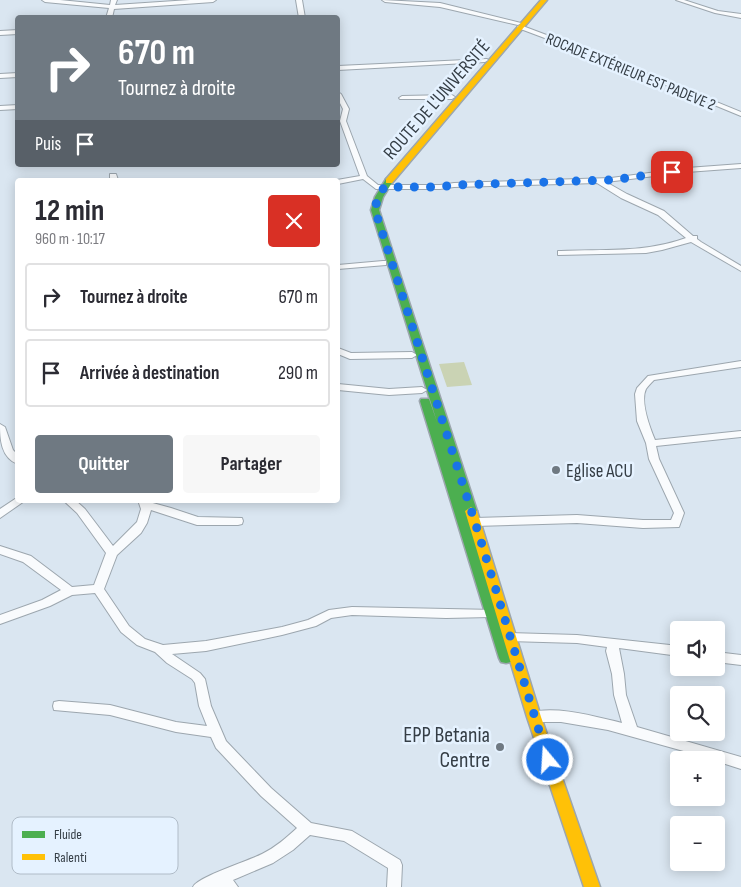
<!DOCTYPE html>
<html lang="fr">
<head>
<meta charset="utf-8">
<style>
  :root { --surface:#fff; --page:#f7f7f7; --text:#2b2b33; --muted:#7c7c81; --line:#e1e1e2; --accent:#6f7982 }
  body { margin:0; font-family:"Sofia Sans Condensed",sans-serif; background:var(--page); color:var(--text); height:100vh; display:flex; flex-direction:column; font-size:19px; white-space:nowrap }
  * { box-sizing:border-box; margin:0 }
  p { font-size:16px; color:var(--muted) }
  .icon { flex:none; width:28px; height:28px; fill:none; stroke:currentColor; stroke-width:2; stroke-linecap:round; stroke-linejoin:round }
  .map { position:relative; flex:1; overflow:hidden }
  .panel { position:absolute; left:15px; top:178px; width:325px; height:325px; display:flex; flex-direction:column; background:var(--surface); border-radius:5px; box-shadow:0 2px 12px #0003 }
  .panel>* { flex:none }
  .guide { position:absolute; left:15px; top:15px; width:325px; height:152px; border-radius:5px; box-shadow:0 2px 12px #0003; background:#6f7982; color:#fff; overflow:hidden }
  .controls { position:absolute; left:670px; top:621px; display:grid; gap:10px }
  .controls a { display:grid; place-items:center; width:55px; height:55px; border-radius:5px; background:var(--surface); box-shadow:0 2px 12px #0003; font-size:25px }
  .pin { position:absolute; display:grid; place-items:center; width:42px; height:42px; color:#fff; margin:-21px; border-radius:10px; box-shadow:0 2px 8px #0006 }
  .me { position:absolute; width:55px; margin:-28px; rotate:342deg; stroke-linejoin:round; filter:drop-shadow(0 0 4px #0008) }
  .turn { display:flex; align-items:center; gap:18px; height:105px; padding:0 20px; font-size:22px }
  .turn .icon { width:65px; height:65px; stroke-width:2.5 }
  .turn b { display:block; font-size:35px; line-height:42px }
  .then { display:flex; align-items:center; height:48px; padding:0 20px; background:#0003; gap:10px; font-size:19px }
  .round { display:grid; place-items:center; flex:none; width:52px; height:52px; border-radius:5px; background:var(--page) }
  .summary { display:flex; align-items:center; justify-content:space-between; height:85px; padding:0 20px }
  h1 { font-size:30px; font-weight:700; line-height:38px }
  .cta { display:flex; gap:10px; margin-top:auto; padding:10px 20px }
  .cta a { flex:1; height:58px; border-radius:5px; background:var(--accent); color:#fff; font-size:20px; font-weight:700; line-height:58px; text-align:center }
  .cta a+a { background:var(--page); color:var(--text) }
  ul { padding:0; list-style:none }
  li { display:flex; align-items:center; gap:15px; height:68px; margin:0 10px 8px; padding:0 10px; border:2px solid var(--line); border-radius:5px }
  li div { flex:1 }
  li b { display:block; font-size:19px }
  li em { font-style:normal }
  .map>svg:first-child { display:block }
  .green { fill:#cad3b4 }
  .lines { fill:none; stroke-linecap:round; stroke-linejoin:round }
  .street-casing { stroke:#9ca6ae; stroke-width:2 }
  .fast-casing { stroke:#9ca6ae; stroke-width:3 }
  .slow-casing { stroke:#9ca6ae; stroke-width:3 }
  .street { fill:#f9fbfd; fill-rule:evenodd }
  .fast { fill:#4caf50; fill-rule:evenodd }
  .slow { fill:#ffc107; fill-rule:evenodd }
  .route { stroke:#1a73e8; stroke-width:9; stroke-dasharray:0 16.2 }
  .poi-dot { fill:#6f7982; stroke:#e5f2ff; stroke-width:2 }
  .labels { text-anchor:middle; stroke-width:5; stroke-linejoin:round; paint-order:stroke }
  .far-street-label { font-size:16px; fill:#353e46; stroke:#e5f2ff }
  .street-label { font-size:19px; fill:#353e46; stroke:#e5f2ff }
  .poi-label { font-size:19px; fill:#353e46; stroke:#e5f2ff; text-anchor:start }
  .near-poi-label { font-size:22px; fill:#353e46; stroke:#e5f2ff; text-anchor:end }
  .key { fill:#e5f2ff; stroke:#b0bcc8; stroke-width:1 }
  .key-label { font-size:14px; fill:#353e46 }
</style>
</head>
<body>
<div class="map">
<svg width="741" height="887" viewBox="0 0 741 887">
  <rect width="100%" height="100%" fill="#dae6f1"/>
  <path class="green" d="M464,362L472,385L447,387L439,364Z"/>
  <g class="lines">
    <g class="street-casing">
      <path id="street" d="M42,0H60L110,5L111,0H117L115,5L190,0H216L213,2L114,9L112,18H106L109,8L45,2Z
        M296,0H302L305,18H299Z
        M382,0L440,3L521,23L518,25L440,7L385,2Z
        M676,0H684L718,11L741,14V18L715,13Z
        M520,25L626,65L741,112V116L622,67L518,28L517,27Z
        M18,30V34L0,35V31Z
        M487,59L488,60L485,62L338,70V66Z
        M18,73V77L0,78V74Z
        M338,92L341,94L349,109L346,121L367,176L378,185H440L454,183L611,178L687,168L741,164V168L687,172L606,182L627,194L664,211L693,236H697V239L701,242L741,266V271L691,242L662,250L646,253L558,255V251H561C603,249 646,253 686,238L658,215L621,198L597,183L454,187L440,189H376L363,179L338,184L337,180L360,176L340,121L343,109L338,99Z
        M402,96L452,95L455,97L452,99H400L399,98Z
        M18,105V109L0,110V106Z
        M110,174H116L118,180H110Z
        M383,261H386V265L338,269V265Z
        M338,348L351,353L412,352L417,355L412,358L350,359L338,354Z
        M741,361V367L654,380C651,383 648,386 646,389C640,401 650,428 655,440L741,431V437L656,446L659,459L684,513L679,527L643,528L577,523L475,526L470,522L475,518L577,515L643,520H671L674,513L649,459L646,443L637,421L635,394L637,388L648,376Z
        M338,384L389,389L422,387L427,390L422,393L389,395L338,390Z
        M0,424L5,427L13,450L18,455V464C1,458 0,439 0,424Z
        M18,497V500H24L23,502L0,518V509Z
        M63,500H75L85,509L113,546L137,522L141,509L138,500H148L149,502L171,508L198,517L242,518L243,521L242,524L238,525H197L151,510L147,523L141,533L117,555L104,589L129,626L145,639L163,645L206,641L282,627L308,620L329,610L352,607L495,610L497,613L495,616L491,617L446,618L352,615L331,618L316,626L282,635L206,651L172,654L200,673L205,679L211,706L226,741L271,788L311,823L352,831L400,860L402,865L401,887H387L388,868L344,841L310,835L293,850L273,863L233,880L238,887H193C197,877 248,861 262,854C276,847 286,838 297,828L261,796L216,748L211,737L176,732L110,715L54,710L53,706L54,702L59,701L110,705L176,722L207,726L199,706L195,683L192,679L167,663L155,652L137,645L121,632L95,593L72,595L50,606L0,624V615L42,600L61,590L23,562L0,554V546L31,556L72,587L94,585L106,553L77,513Z
        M509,633L577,635L679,646V656L619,648L624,674L626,695L637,727L741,757V769L716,761V760L608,730L561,722H534L529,721L528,717L529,713C556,705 596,717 622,723L614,695L612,674L606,651L607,647L577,643L509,641L505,640L503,637L505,634Z
        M716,652L741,655V665L716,662Z"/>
    </g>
    <g class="fast-casing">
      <path id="fast" d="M386,179L393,181L383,197L379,210L477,511L471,515L466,513L513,658L511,662L506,663L501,662L499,658L420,401L421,399H429L437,422L371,210L375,197Z"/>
    </g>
    <g class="slow-casing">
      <path id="slow" d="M541,0H547L392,183H386V179Z
        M471,507L477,511L541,717L600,887H584L527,717L465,511Z"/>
    </g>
    <use href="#street" class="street"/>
    <use href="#fast" class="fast"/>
    <use href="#slow" class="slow"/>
  </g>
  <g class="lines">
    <path class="route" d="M548,760L480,538L375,210L376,204L384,187H440L454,185L611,180L672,172"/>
  </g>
  <g class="poi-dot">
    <circle cx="556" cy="470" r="5"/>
    <circle cx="500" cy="747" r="5"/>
  </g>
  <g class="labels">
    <g class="far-street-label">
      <text transform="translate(631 71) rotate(22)" y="6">ROCADE EXTÉRIEUR EST PADEVE 2</text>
    </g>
    <g class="street-label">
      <text transform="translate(436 99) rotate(-49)" y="7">ROUTE DE L'UNIVERSITÉ</text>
    </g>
    <g class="poi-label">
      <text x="566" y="477">Eglise ACU</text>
    </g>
    <g class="near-poi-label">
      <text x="490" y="742">EPP Betania<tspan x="490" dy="25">Centre</tspan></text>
    </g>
  </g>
  <rect x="12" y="817" width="166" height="57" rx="8" class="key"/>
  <rect x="22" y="831" width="23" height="7" fill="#4caf50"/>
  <rect x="22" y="854" width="23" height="6" fill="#ffc107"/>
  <g class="key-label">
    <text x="54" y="839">Fluide</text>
    <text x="54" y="862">Ralenti</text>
  </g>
</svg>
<div class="controls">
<a><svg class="icon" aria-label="sound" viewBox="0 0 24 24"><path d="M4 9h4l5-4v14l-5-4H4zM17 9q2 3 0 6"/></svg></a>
<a><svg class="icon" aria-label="search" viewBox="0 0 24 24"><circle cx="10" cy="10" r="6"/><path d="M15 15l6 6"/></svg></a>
<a>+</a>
<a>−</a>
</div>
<div class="pin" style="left:672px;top:172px;background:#d93025"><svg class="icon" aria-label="arrive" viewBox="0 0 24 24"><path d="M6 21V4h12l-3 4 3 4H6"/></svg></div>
<svg class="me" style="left:548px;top:760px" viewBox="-20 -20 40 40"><circle r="17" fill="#1a73e8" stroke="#fff" stroke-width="3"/><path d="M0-11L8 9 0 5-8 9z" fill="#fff"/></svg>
<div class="guide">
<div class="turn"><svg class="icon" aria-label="right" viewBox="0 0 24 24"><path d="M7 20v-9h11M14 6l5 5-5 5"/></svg><div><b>670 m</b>Tournez à droite</div></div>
<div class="then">Puis<svg class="icon" aria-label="arrive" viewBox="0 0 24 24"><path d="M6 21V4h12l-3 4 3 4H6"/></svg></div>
</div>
<section class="panel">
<div class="summary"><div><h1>12 min</h1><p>960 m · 10:17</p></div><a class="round" style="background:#d93025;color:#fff"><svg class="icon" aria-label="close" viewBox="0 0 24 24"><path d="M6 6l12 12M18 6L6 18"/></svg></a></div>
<ul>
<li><svg class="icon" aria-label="right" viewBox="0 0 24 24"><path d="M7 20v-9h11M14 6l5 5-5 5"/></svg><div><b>Tournez à droite</b></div><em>670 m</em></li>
<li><svg class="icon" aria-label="arrive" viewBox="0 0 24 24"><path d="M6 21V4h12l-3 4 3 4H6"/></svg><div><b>Arrivée à destination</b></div><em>290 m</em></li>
</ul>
<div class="cta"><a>Quitter</a><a>Partager</a></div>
</section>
</div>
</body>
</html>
